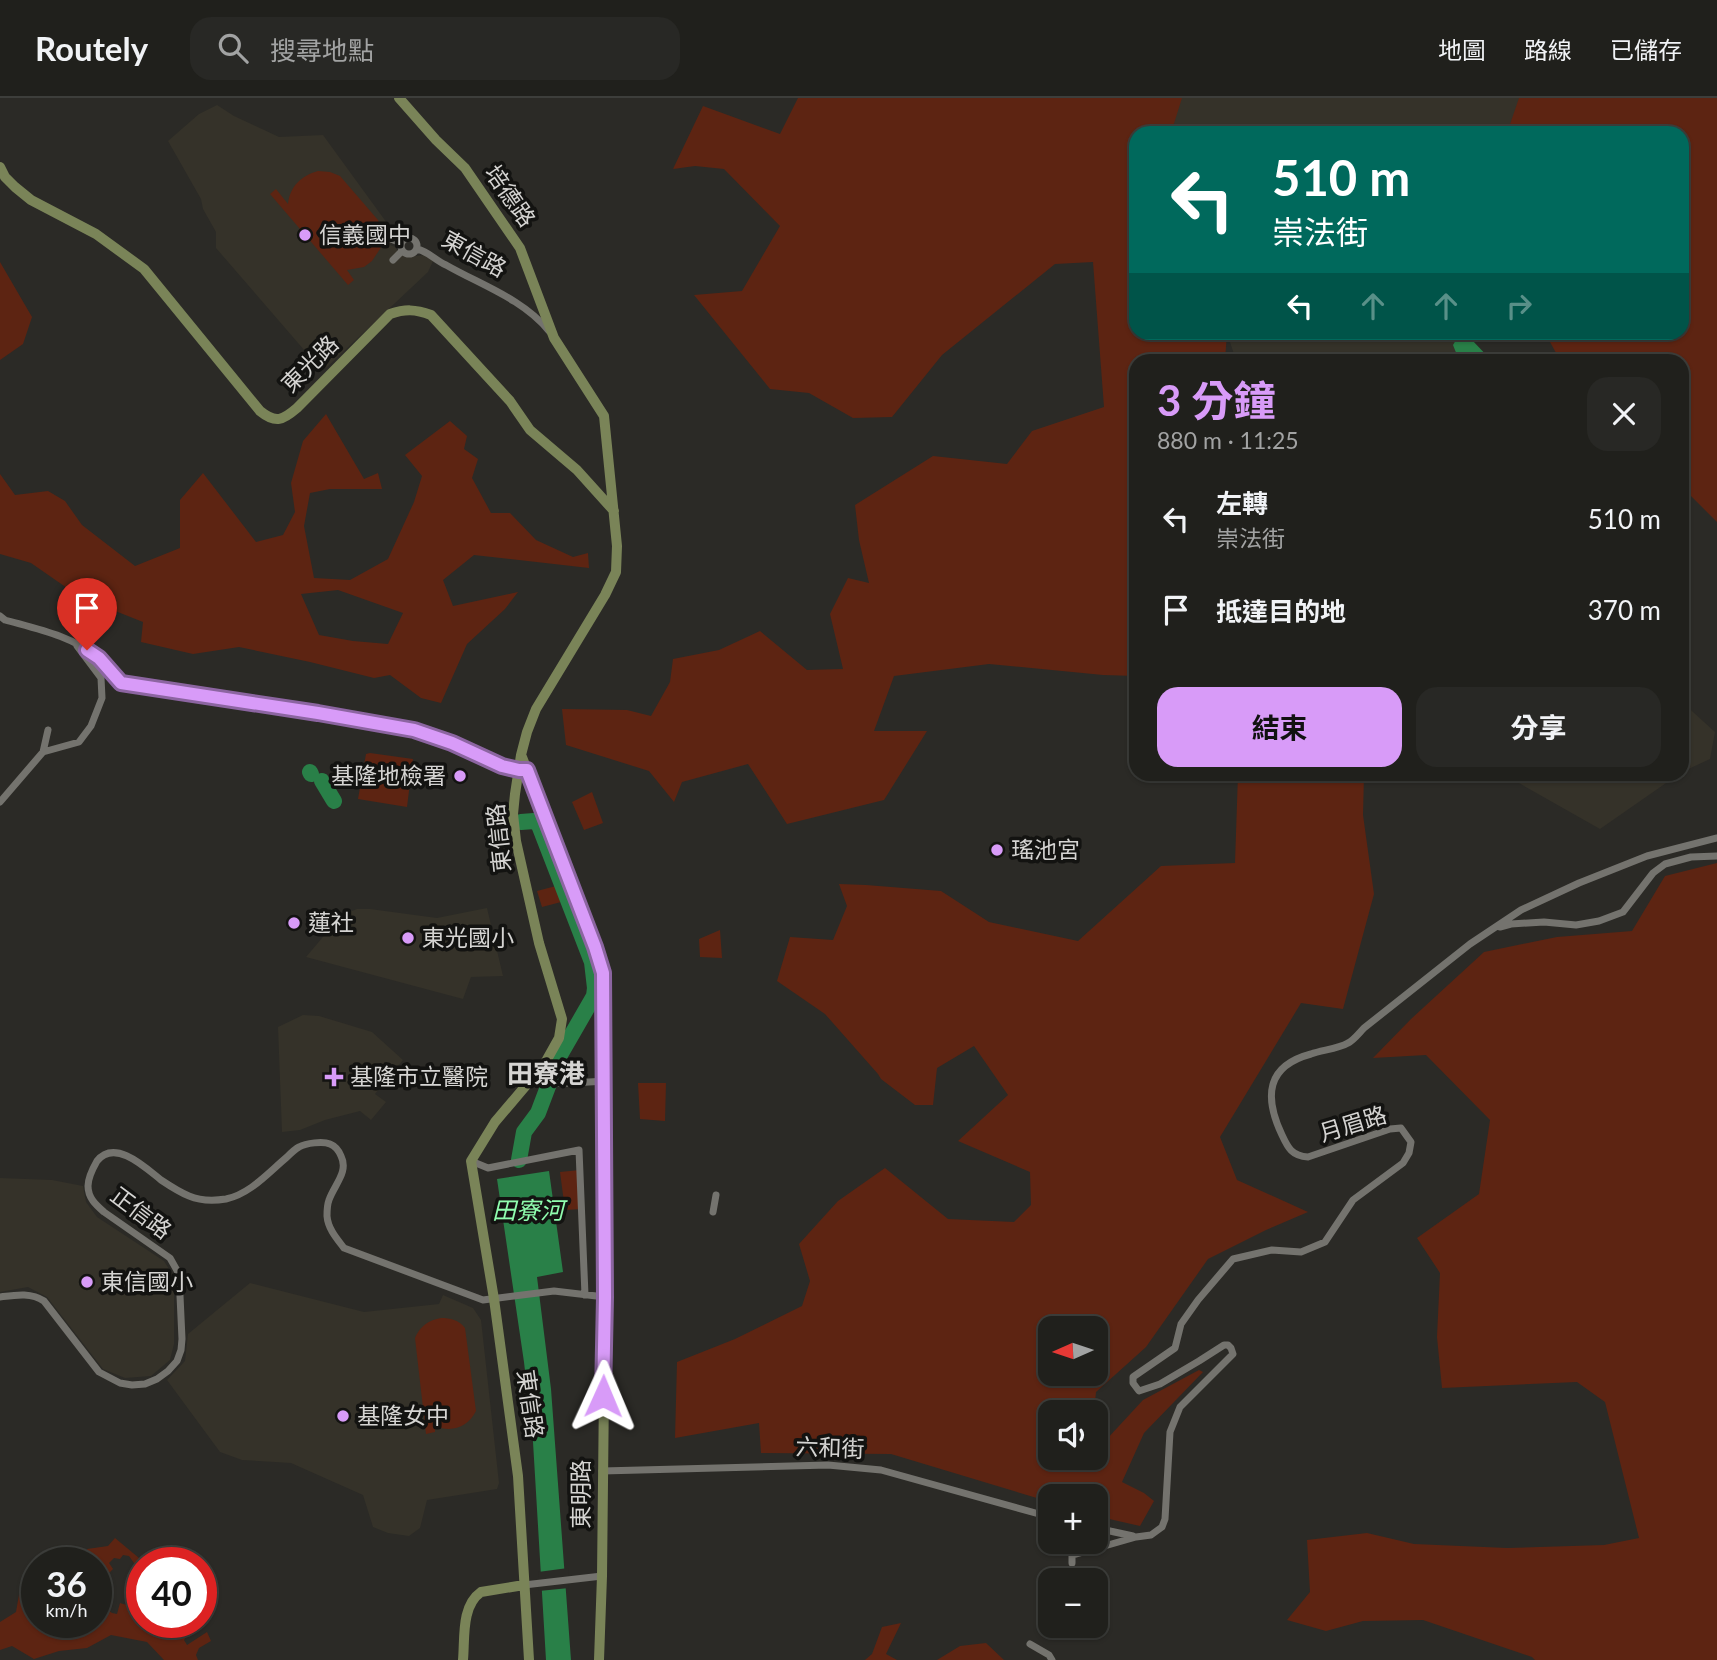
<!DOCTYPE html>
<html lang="zh-TW">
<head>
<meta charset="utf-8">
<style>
  :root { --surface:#20201c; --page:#282825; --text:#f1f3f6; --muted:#a2a3a3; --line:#3d3e3b; --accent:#d89bf8 }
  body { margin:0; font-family:Lato,"Noto Sans TC",sans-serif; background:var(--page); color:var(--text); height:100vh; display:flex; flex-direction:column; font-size:26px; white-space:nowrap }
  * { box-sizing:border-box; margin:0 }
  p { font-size:23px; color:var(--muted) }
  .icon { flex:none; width:38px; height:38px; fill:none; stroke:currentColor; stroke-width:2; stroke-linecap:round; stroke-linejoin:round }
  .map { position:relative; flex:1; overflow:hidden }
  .drawer { position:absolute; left:1129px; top:256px; width:560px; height:427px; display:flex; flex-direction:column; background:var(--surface); border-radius:21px; box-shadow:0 2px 5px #0004,0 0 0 2px var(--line) }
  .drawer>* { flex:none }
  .top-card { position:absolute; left:1129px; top:28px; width:560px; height:214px; border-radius:21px; box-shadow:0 2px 5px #0004,0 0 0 2px var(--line); background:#00695c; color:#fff; overflow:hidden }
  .needle { width:46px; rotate:267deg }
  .controls { position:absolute; left:1038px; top:1218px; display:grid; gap:14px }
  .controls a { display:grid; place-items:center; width:70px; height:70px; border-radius:14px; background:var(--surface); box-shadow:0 2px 5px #0004,0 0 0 2px var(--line); font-size:35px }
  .speed { position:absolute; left:21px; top:1449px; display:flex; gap:14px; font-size:35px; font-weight:700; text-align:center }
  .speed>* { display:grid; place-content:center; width:91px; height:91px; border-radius:50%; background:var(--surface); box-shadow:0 2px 5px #0004,0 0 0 2px var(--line); line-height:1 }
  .speed small { font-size:18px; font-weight:400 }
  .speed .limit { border:10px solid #d22; background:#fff; color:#111 }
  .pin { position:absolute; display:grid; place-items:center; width:60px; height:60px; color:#fff; margin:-72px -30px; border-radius:50% 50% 50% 0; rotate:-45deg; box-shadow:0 0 7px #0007 }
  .pin .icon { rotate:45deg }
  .me { position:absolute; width:77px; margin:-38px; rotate:1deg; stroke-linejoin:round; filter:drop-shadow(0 0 5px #0008) }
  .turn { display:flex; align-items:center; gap:24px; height:147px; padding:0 28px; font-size:32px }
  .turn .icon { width:91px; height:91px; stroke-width:2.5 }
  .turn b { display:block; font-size:49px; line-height:60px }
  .lanes { display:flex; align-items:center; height:66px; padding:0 28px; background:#0003; justify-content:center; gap:35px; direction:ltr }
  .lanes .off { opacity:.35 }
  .round { display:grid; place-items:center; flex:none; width:74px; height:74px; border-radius:21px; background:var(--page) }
  .headline { display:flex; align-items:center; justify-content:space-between; height:119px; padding:0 28px }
  h1 { font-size:42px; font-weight:700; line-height:52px; color:var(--accent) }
  .cta { display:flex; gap:14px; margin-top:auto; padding:14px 28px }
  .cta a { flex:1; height:80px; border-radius:21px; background:var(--accent); color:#111; font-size:28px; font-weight:700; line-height:80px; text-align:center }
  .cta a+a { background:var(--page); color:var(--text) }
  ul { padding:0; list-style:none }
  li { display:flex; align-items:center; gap:21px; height:91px; padding:0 28px }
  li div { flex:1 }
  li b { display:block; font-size:26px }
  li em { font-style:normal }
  header { display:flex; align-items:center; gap:42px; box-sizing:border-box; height:98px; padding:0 35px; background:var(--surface); border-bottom:2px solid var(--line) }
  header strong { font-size:33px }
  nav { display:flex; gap:38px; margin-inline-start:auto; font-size:24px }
  .search { width:490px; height:63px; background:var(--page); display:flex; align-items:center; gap:18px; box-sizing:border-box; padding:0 24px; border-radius:21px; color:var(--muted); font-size:26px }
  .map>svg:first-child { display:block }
  .built { fill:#353229 }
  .green { fill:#5d2412; fill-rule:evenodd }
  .water { fill:#298048 }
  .pier { fill:#2b2a26 }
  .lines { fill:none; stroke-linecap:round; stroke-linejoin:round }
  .river { stroke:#298048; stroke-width:16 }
  .street { stroke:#74736e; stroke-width:7 }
  .secondary { stroke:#7a8458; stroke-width:10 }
  .route-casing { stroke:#8c65a1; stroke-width:18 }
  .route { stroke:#d89bf8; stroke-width:12 }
  .poi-dot { fill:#d89bf8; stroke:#131311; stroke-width:2.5 }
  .labels { text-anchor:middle; stroke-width:7; stroke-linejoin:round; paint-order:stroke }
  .street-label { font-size:23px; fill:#d5d4d2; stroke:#131311 }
  .poi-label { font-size:23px; fill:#d5d4d2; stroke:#131311; text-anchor:start }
  .water-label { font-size:24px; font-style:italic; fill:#90feaf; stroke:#131311 }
  .quarter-label { font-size:26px; font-weight:bold; fill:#d5d4d2; stroke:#131311 }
</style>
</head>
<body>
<header>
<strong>Routely</strong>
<div class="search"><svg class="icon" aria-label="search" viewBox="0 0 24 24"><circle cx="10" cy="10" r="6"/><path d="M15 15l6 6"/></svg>搜尋地點</div>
<nav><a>地圖</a><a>路線</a><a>已儲存</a></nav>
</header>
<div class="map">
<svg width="1717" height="1562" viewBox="0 0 1717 1562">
  <rect width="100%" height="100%" fill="#2b2a26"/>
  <path class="built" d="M1157,0H1606L1611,35H1156Z
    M217,7L234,18L279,39L323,37L395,136L391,141L390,147L395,149L400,156L405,159L426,157L434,161L428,174L326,270L311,260L216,150V134L203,111L201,101L168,43L199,16Z
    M1227,235H1454L1464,262H1236Z
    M1682,604L1715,634L1710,661L1682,674Z
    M1503,676H1679L1600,731Z
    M487,810L503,878L471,879L463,901L306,859L339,820L347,815L357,811H370L437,820Z
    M303,917L319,918L372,934L403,962L375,996L386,1004L371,1022L360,1013L325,1022L300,1032L282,1034L278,929Z
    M0,1080L52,1082L83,1088L86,1104L97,1119L164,1163L174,1179V1246L170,1262L151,1278L125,1280L103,1271L47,1199L28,1189L0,1194Z
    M250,1185L364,1214L439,1206L443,1197L473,1210L481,1222L499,1385L497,1391L427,1402L420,1430L409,1438L388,1435L373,1429L363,1397L291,1365L242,1362L220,1354L167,1282L185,1263L188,1236Z"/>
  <path class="green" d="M798,0H1182L1171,35H1136V234L1227,235L1225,262H1136V578L1103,577L989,566L894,578L874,633H927L884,702L787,726L748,666L682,684L674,704L649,673L566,647L562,611L627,612L651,618L670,584L673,561L719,552L760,533L807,572L843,571L830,516L848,480L869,485L859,442L855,407L933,358L1007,366L1032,333L1104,309L1093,164L1055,166L942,257L892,319L853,320L809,295L770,291L694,197L742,193L780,128L724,71L695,68L673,71L703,8L780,36Z
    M1519,0H1717V424L1682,389V262H1560L1545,235L1682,234V35H1507Z
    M318,73L330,74L340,78L378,122L382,131V148L372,163L364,169L347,172L354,182L348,187L270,96L276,91L288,106C290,88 301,78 318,73Z
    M0,164L32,219L23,246L0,262Z
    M326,316L364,381L378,375L382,391H330L310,395L304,428L314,480L350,482L388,461L414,404L422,378L405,357L450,323L467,338L464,351L478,361L472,380L491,415H510L536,442L573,459L588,455L589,470L474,457L443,482L453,508L518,494L505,511L467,546L441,605L421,600L390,577L374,580L310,564L239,549L193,556L141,544L143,524L80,499L31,465L0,456V376L15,397L48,393L65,403L82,427L135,468L180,450V402L203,375L256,444L283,437L295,414L291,385L303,343ZM338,492L403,515L388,546L353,543L319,537L301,496Z
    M370,655L413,661L407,709L358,701L366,656Z
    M1238,676H1364L1363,717L1374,796L1343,911L1301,905L1220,1039L1237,1082L1308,1114L1266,1132L1208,1161L1146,1249L1096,1294L1094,1314H1050V1360H1096V1333L1106,1342L1143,1302L1199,1272L1203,1274L1144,1335L1122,1384L1144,1395L1154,1403L1140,1428L1096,1418V1398H1050V1404L891,1356L761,1355L759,1325L675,1340L677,1264L735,1241L802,1208L810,1183L799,1146L838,1103L885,1070L948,1121L1014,1124L1031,1107L1030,1074L958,1043L1008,997L974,948L937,970L933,1007H915L881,981L878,976L825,916L777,883L790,839L833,842L847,808L839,786L866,787L941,793L989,824L1078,843L1161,768L1235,765ZM1050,1230H1096V1276H1050Z
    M592,694L603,725L584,732L572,704Z
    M1717,765V1562H1535L1532,1559L1423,1522L1363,1523L1326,1533L1287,1522L1310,1494L1307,1442L1367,1435L1414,1446L1507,1450L1604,1447L1639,1440L1605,1304L1577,1284L1442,1290L1437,1239L1440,1175L1417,1140L1479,1096L1490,1022L1426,957L1373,960L1411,921L1484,854L1557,839L1632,833L1665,778Z
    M556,788L561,804L542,809L537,793Z
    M720,832L722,860L700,859L699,841Z
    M638,985H666L665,1023L640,1021Z
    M580,1072L582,1111L565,1112L560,1074Z
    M441,1220C450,1220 459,1222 465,1230L476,1313C468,1329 452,1335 435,1328V1334L426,1336L415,1240C420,1228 429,1222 441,1220Z
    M115,1440L139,1460H145L141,1465H134L129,1458L123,1457L120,1461L114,1460L109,1465L113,1471L110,1474L103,1475V1479L112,1486H103L99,1490L100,1495L103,1498L107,1499L111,1509L108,1512L112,1515L117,1516L120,1505L130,1508L131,1514L142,1519V1524H155L160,1528L163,1524H184L180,1527L181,1530L189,1535L184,1542L187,1547L207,1534L211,1543L199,1550L196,1557L198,1562H164L147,1544L111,1537L87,1550L59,1553L34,1561L12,1548L0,1552V1524L16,1514L20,1491L37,1488V1524H96V1465H90L87,1451L108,1448Z
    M901,1525L886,1556L897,1562H865L872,1556L882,1529Z
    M986,1545L1004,1562H937L960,1548Z"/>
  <path class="water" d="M1456,242H1472L1491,262H1459L1453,247Z
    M549,1073L563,1174L537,1179L551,1291L571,1562H546L533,1344L524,1264L497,1081Z"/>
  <path class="pier" d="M568,1470L569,1490L539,1493L538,1474Z"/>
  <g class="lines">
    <path class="river" d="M310,674L311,676
      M322,683L334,703
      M519,1062L524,1034L538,1015L560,957L594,898L595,890L592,864L539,727L534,723L521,724"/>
    <path class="street" d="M401 148a8 8 0 1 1 16 0a8 8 0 1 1-16 0Z
      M391,141L401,145
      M417,151C429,154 435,162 446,167C481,187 523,201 549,233
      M393,162L402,153
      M0,518L5,522C37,531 72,538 99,560C107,567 114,577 121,585L318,615L414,632L452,645L502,668L520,672
      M43,654L79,644L91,628L102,600L101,580L77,548
      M0,704L43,654L48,632
      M1500,829L1511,826L1544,824L1576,827L1599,823L1623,814L1653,775L1665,766L1691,759L1717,758
      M533,980C554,989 581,984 603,983
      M471,1063L488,1070L579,1052L585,1197
      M713,1114L716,1097
      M0,1199C15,1197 31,1194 44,1203L99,1274L120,1285L132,1287L145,1286L157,1281L168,1273L177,1263L181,1252L182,1241L179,1176L170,1160L104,1114C96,1107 88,1100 88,1088C88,1080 93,1070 97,1063C115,1040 146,1070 161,1082C170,1088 179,1094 189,1098C201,1103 213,1103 226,1101C250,1096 268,1075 287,1059C290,1056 295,1051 299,1049C306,1045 323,1043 330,1046C335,1048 339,1053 341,1058C349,1074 334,1087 329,1102C327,1107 327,1113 327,1118C328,1131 337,1141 344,1150L483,1202L554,1193L605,1199
      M602,1373L828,1367L881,1372L1050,1419
      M1096,1430L1133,1438
      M1073,1457L1136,1439L1151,1437L1162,1429L1165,1421L1170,1334L1180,1309L1233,1256L1231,1250L1228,1247H1224L1199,1263L1160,1286L1139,1293L1133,1285V1279L1175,1250L1181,1226L1198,1202L1233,1161L1272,1152L1301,1154L1325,1144L1353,1102L1403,1065L1409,1055L1411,1044L1401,1030L1390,1031L1308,1059C1292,1058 1288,1050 1282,1037C1264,999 1266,968 1311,956C1322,952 1338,951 1348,945C1354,942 1359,935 1364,930L1470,846L1521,812L1579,785L1647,758L1717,740
      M1072,1465V1444
      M524,1487L602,1478
      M1030,1546L1049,1557L1052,1562"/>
    <path class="secondary" d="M399,0L436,42L465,70L520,150L554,240L604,318L617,448L616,474L605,497L536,611L527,634L521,657L515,696L513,716L516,743L539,845L562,921L559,940L545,965L495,1024L471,1063L494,1201L518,1378L529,1562
      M0,69L5,79L15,89L31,102L96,136L144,171L260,313C276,326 283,322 297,310L390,216C405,211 415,211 431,217L510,303L530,332L577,372L614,413
      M522,659L595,849L603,875L605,1199L602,1478L599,1562
      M463,1562C465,1540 461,1508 481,1494L524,1487"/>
  </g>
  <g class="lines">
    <g class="route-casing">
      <path id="route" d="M87,552L99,560L121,585L318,615L414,632L452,645L502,668L519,672H527L595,849L603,875L605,1199L603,1298"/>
    </g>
    <use href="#route" class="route"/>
  </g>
  <g class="poi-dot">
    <circle cx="305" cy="137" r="7"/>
    <circle cx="460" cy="678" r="7"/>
    <circle cx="997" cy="752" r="7"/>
    <circle cx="294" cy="825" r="7"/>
    <circle cx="408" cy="840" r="7"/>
    <path d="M330.5 968.5h7v7h7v7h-7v7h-7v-7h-7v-7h7z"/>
    <circle cx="87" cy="1184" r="7"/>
    <circle cx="343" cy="1318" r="7"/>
  </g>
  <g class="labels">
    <g class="street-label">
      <text transform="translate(510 98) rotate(55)" y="8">培德路</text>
      <text transform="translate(474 156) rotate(29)" y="8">東信路</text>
      <text transform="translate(310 266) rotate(-45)" y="8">東光路</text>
      <text transform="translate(499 740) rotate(-96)" y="8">東信路</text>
      <text transform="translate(1353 1026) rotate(-17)" y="8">月眉路</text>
      <text transform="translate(141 1115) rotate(37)" y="8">正信路</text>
      <text transform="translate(530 1306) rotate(82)" y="8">東信路</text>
      <text transform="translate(830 1350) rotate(2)" y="8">六和街</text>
      <text transform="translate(581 1396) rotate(-90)" y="8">東明路</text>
    </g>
    <g class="poi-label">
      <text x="319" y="145">信義國中</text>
      <text x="446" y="686" text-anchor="end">基隆地檢署</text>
      <text x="1011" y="760">瑤池宮</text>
      <text x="308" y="833">蓮社</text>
      <text x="422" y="848">東光國小</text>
      <text x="350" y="987">基隆市立醫院</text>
      <text x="101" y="1192">東信國小</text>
      <text x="357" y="1326">基隆女中</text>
    </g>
    <g class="water-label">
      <text x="528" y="1121">田寮河</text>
    </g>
    <g class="quarter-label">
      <text x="546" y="985">田寮港</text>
    </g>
  </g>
</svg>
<div class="controls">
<a><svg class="needle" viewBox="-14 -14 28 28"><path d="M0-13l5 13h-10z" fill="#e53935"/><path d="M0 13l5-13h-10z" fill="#a2a3a3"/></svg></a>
<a><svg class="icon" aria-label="sound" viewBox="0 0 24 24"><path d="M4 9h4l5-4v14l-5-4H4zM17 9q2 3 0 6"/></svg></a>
<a>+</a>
<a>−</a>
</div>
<div class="speed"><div>36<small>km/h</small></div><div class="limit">40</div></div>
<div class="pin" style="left:87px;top:552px;background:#d93025"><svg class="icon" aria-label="arrive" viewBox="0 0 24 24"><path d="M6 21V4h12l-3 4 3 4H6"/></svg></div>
<svg class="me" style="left:603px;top:1298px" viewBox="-20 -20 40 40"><path d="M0-17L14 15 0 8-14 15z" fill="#d89bf8" stroke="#fff" stroke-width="4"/></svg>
<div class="top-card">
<div class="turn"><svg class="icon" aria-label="left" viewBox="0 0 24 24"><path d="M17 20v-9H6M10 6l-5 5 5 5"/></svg><div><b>510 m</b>崇法街</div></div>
<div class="lanes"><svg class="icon" aria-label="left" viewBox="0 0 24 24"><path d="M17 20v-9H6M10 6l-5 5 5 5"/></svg><svg class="icon off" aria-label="ahead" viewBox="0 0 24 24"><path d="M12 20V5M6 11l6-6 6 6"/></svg><svg class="icon off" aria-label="ahead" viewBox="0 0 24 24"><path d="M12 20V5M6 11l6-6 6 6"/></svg><svg class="icon off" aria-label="right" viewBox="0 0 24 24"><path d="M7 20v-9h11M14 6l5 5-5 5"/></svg></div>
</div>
<section class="drawer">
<div class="headline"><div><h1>3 分鐘</h1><p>880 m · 11:25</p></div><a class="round"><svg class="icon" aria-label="close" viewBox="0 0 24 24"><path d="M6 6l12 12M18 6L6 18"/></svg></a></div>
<ul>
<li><svg class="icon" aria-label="left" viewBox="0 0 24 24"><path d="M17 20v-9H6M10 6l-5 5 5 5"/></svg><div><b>左轉</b><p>崇法街</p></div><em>510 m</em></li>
<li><svg class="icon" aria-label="arrive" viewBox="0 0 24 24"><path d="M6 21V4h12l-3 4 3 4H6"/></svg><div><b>抵達目的地</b></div><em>370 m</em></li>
</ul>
<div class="cta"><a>結束</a><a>分享</a></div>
</section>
</div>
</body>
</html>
